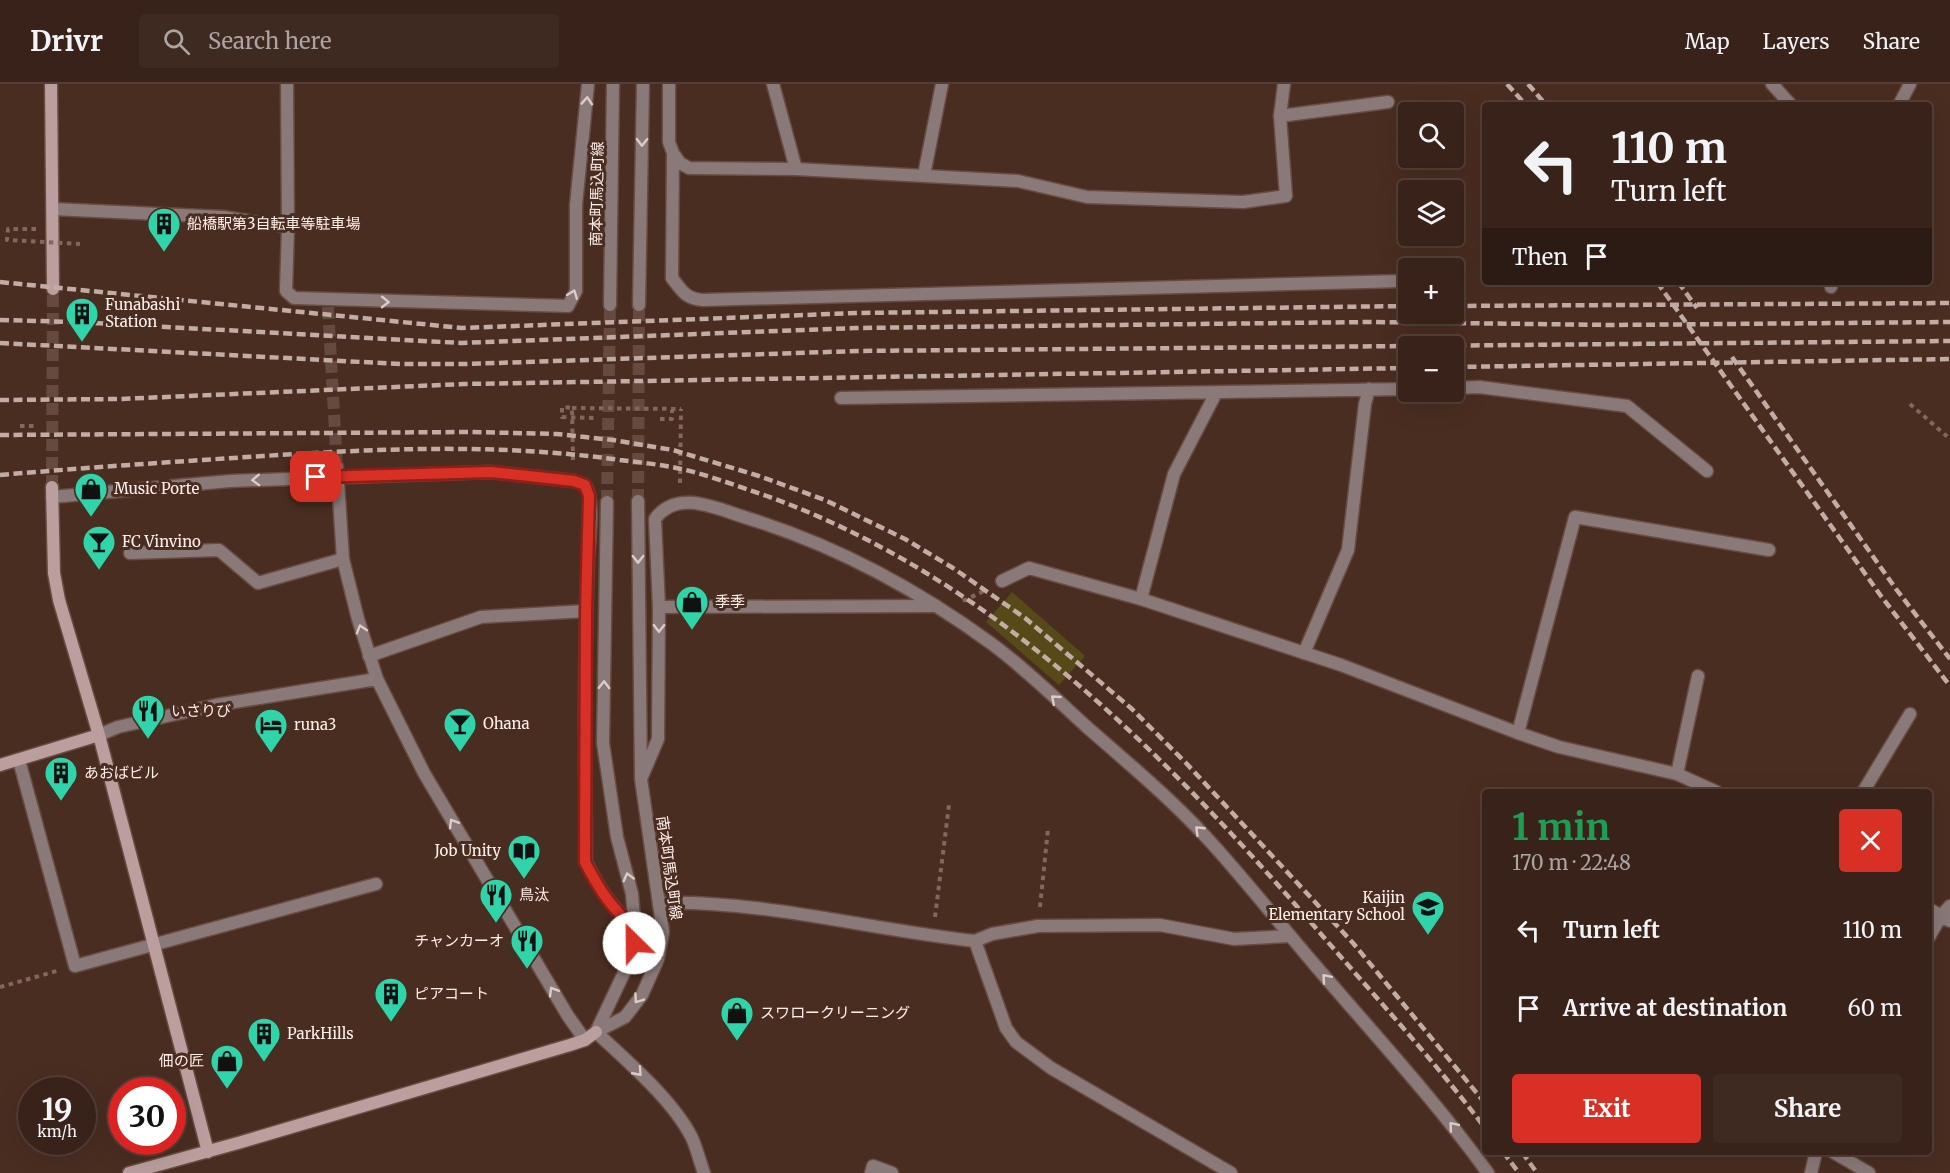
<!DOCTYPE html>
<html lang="en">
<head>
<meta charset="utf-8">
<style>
  :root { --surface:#382219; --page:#3f2a22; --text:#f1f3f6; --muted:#aba4a2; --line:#523f38; --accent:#d93025 }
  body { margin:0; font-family:Merriweather,"Noto Sans JP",serif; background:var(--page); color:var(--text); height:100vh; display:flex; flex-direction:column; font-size:22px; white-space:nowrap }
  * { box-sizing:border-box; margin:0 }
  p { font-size:20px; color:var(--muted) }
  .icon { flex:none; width:33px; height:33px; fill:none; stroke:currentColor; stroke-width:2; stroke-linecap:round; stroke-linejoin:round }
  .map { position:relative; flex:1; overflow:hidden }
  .details { position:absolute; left:1482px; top:705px; width:450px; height:366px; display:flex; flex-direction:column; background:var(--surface); border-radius:6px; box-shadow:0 6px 24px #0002,0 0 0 2px var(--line) }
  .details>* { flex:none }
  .guide { position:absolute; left:1482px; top:18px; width:450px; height:183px; border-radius:6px; box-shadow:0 6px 24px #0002,0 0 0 2px var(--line); background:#382219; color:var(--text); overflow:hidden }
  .fabs { position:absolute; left:1398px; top:18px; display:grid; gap:12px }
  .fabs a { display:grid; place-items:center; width:66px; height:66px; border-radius:6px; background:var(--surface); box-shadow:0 6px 24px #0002,0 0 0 2px var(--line); font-size:30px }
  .speed { position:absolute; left:18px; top:993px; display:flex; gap:12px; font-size:30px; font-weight:700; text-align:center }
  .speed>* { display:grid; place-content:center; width:78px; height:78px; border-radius:50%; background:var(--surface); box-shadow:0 6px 24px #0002,0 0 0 2px var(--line); line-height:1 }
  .speed small { font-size:15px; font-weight:400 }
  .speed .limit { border:9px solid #d22; background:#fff; color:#111 }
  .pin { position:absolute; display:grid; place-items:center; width:51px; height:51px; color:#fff; margin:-26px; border-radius:12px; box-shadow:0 3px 9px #0006 }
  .me { position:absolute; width:66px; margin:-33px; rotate:337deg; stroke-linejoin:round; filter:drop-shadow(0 0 4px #0008) }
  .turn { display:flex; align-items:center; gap:21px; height:126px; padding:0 30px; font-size:27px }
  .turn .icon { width:78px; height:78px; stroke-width:2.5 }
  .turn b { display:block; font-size:42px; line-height:51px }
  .then { display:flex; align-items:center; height:57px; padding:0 30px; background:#0003; gap:12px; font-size:22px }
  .round { display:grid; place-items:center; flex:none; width:63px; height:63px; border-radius:6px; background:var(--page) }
  .head { display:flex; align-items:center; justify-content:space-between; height:102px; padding:0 30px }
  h1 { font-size:36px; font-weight:700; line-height:45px; color:#1e9e55 }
  .primary-button { display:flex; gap:12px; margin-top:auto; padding:12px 30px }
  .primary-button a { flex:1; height:69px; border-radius:6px; background:var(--accent); color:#fff; font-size:24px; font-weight:700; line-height:69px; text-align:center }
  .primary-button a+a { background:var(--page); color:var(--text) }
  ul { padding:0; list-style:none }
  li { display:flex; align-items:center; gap:18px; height:78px; padding:0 30px }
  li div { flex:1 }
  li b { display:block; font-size:22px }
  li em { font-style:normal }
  header { display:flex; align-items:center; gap:36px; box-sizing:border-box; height:84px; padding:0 30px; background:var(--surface); border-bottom:2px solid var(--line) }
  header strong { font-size:28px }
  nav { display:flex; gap:33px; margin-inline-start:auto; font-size:21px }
  .search { width:420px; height:54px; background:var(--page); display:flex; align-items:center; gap:15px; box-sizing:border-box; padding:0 21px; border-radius:6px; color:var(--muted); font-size:22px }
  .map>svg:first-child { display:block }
  .green { fill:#574918 }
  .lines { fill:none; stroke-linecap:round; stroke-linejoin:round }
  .street-tunnel { stroke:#654a3f; stroke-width:12; stroke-dasharray:12 6; stroke-linecap:butt }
  .secondary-tunnel { stroke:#654a3f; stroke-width:12; stroke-dasharray:12 6; stroke-linecap:butt }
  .lane-casing { stroke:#674c41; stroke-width:15 }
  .street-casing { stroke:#674c41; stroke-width:15 }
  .secondary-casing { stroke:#674c41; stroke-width:15 }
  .path { stroke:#81685e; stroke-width:4; stroke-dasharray:4.5 4.5; stroke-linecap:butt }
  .lane { stroke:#8a7979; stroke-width:12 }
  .street { stroke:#8a7979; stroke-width:12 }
  .secondary { stroke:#bb9f9f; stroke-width:12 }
  .rail { stroke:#c2ada5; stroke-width:4.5; stroke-dasharray:9 4.5; stroke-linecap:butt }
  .path-bridge { stroke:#81685e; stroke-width:4; stroke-dasharray:4.5 4.5; stroke-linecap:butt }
  .oneway { stroke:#dcccc7 }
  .route-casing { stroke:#8d1f18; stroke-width:15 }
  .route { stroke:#d93025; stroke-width:10 }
  .labels { text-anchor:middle; stroke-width:6; stroke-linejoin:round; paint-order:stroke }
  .street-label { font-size:15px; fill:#ffefe9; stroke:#4a2d21 }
  .poi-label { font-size:15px; fill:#ffefe9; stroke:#4a2d21; text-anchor:start }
</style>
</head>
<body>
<header>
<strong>Drivr</strong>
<div class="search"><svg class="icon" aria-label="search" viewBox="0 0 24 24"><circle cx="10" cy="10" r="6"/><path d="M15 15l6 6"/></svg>Search here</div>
<nav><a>Map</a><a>Layers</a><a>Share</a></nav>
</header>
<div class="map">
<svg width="1950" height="1089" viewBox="0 0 1950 1089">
  <rect width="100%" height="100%" fill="#4a2d21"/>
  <path class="green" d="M1012,508L1085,572L1059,601L986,538Z"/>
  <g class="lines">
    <path class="street-tunnel" d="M328,223L337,383
      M638,417L639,221
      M607,418L610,221"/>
    <path class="secondary-tunnel" d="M52,403L53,205"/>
    <g class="lane-casing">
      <path id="lane" d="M1772,0L1791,21
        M1899,21L1910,0
        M1280,32L1388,18
        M924,91L942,0
        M672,194C682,207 686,215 703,216L1402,197
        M1831,203L1832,198
        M1454,304L1479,303L1627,322L1707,387
        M841,314L1408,305
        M130,469L219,466L258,499L343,475
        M1141,515L1174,390L1216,309
        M659,523L936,522
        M1304,569L1348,466L1365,320L1369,305
        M369,572L481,533L586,527
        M1518,649L1575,433L1769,466
        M19,676L75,882L376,800
        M1677,690L1698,592
        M1863,708L1910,630
        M659,819C764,816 870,846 975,857L1006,944L1016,958L1051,984L1231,1089
        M975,857L992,850L1038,842L1160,841L1234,855L1290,852
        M871,1089L873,1082L892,1089"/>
    </g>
    <g class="street-casing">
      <path id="street" d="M669,0V58L673,69L672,194
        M773,0L796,85
        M673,69L680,79L689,84L796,85L1018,97L1087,113L1243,118L1286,112L1280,32L1284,0
        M53,125L223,133L288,143L287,0
        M288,143L286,207L294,214L568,222L576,207V121L588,0
        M610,221L613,0
        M639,221L643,0
        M337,383L343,475L358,535L377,595L424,689L568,932L585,956
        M52,413L230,397L491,388L574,397L585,401C595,416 589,456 588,474C584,575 585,677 586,778C601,809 611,821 635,846
        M1002,497L1029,484L1141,515L1341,581L1518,649L1559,663L1677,690L1717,708
        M99,651L118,643L216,621L377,595
        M641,695L658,655L659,523L655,435C677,404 718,425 747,434C835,461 918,506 992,560C1026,585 1057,616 1088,644C1128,679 1170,714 1206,753C1244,794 1278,838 1314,880C1373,949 1435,1016 1488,1089
        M1929,825L1950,837
        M1929,853L1941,832L1950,822
        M596,948L625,933L642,911L658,875L663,848L641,695L638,417
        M596,948L632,872L635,846L632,810L617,753L603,659L607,418
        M596,948C627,977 673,1016 692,1054C697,1065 700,1078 704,1089
        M1833,1068L1869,1089
        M1811,1089L1816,1068"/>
    </g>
    <g class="secondary-casing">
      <path id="secondary" d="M51,0L53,205
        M52,403L54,489L59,516L99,651L208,1068
        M0,681L99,651
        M129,1089L238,1059L570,961L585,956L596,948"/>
    </g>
    <path class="path" d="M1910,320L1950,355
      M660,335H672V326
      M20,342H37
      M573,376L572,324L562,323V333L597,334
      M680,399L681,325
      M963,517L986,506
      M1040,823L1048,745
      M935,833L949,721
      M0,903L57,887"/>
    <use href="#lane" class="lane"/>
    <use href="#street" class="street"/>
    <use href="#secondary" class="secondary"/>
    <path class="rail" d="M1507,0L1526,21
      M1528,0L1546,21
      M0,198L462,244L857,229L1408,222
      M1657,198L1881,512L1950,602
      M1678,198L1697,224
      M1454,222L1950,219
      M0,236L76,238L461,259L856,244L1369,238L1613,241L1950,238
      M0,259L400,280H465L858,267L1950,257
      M1732,273L1896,505L1950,575
      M1454,283L1950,275
      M0,316L119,315L464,300L1408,284
      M0,351L472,348L557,350L613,356L673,366L759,392L825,416L905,455L953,484L1025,534L1132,625L1186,679L1353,859L1485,1019
      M0,391C93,383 186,377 279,371C393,364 506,360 620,376C637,378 655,380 672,383C703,389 734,401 764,411C995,493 1170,675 1327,857C1380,918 1436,979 1485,1044
      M1503,1068L1519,1089
      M1522,1068L1537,1089"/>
    <path class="path-bridge" d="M36,145H8L7,156L80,160
      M572,324L681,325"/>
  </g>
  <defs><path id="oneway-chevron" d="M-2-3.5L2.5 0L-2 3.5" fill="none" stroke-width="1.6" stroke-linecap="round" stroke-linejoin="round" transform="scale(1.5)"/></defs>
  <g class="oneway">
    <use href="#oneway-chevron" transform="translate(587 17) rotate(-86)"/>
    <use href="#oneway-chevron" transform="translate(642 58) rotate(91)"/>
    <use href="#oneway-chevron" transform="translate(573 210) rotate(-69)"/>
    <use href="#oneway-chevron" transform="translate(385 218) rotate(1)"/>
    <use href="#oneway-chevron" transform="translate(256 396) rotate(178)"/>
    <use href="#oneway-chevron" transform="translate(638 475) rotate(90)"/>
    <use href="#oneway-chevron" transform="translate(659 544) rotate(91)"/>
    <use href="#oneway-chevron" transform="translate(361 545) rotate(-107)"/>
    <use href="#oneway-chevron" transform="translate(604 601) rotate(-89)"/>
    <use href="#oneway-chevron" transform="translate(1055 615) rotate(-139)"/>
    <use href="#oneway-chevron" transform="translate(453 739) rotate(-121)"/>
    <use href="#oneway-chevron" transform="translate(1199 746) rotate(-136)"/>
    <use href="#oneway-chevron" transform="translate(628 793) rotate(-105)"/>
    <use href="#oneway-chevron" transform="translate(1326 894) rotate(-131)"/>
    <use href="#oneway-chevron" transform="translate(553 907) rotate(-121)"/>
    <use href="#oneway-chevron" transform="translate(638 915) rotate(125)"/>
    <use href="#oneway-chevron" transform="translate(638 988) rotate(48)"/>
    <use href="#oneway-chevron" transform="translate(1453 1042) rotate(-130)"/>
  </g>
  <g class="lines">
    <g class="route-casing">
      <path id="route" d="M316,393L491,388L574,397L585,401L589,412L586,526L585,778C601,809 610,821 635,846L634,859"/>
    </g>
    <use href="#route" class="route"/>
  </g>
  <defs>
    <g id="building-pin" transform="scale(1.725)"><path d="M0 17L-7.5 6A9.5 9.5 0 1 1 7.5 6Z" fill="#30d4aa" stroke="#4a2d21"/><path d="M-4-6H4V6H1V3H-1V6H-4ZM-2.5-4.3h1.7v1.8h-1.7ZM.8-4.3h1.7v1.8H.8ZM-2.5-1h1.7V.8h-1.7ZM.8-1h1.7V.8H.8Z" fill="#111"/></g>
    <g id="shop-pin" transform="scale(1.725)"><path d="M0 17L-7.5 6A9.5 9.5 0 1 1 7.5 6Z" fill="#30d4aa" stroke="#4a2d21"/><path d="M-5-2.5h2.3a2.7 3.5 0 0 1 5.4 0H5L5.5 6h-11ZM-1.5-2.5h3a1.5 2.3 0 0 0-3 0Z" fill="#111"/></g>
    <g id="bar-pin" transform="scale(1.725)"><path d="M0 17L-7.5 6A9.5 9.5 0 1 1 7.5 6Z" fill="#30d4aa" stroke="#4a2d21"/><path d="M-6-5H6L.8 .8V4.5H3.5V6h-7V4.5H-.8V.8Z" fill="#111"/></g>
    <g id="restaurant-pin" transform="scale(1.725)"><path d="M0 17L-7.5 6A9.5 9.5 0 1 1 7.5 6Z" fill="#30d4aa" stroke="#4a2d21"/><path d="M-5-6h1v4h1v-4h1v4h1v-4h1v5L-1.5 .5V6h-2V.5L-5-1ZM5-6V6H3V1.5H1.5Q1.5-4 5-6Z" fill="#111"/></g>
    <g id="hotel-pin" transform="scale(1.725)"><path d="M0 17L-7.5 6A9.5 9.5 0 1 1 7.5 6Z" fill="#30d4aa" stroke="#4a2d21"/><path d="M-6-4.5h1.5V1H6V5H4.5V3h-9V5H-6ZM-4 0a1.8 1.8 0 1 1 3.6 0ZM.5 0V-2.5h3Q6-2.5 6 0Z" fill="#111"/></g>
    <g id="library-pin" transform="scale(1.725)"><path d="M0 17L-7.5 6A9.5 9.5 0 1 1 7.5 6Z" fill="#30d4aa" stroke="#4a2d21"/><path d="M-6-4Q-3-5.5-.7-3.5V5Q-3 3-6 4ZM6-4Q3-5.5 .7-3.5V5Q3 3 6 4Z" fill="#111"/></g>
    <g id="school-pin" transform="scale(1.725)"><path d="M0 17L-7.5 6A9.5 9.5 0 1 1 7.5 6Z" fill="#30d4aa" stroke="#4a2d21"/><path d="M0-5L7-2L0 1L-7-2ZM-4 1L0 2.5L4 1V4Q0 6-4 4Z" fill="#111"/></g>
  </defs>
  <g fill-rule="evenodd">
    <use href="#building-pin" x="164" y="140"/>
    <use href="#building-pin" x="82" y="230"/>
    <use href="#shop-pin" x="91" y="405"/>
    <use href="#bar-pin" x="99" y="458"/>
    <use href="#shop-pin" x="692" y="518"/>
    <use href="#restaurant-pin" x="148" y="627"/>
    <use href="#bar-pin" x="460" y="640"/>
    <use href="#hotel-pin" x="271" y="641"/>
    <use href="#building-pin" x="61" y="689"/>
    <use href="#library-pin" x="524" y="767"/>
    <use href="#restaurant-pin" x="496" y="811"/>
    <use href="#school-pin" x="1428" y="823"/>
    <use href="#restaurant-pin" x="527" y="857"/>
    <use href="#building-pin" x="391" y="910"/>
    <use href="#shop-pin" x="737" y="929"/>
    <use href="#building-pin" x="264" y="950"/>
    <use href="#shop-pin" x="227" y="977"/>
  </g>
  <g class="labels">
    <g class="street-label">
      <text transform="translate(597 110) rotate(-89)" y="5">南本町馬込町線</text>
      <text transform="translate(669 784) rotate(82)" y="5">南本町馬込町線</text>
    </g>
    <g class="poi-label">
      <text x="187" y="145">船橋駅第3自転車等駐車場</text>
      <text x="105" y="226">Funabashi<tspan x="105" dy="17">Station</tspan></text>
      <text x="114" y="410">Music Porte</text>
      <text x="122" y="463">FC Vinvino</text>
      <text x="715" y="523">季季</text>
      <text x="171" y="632">いさりび</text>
      <text x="483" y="645">Ohana</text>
      <text x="294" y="646">runa3</text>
      <text x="84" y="694">あおばビル</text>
      <text x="501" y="772" text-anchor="end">Job Unity</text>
      <text x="519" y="816">鳥汰</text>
      <text x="1405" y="819" text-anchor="end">Kaijin<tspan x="1405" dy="17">Elementary School</tspan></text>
      <text x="504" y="862" text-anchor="end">チャンカーオ</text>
      <text x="414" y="915">ピアコート</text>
      <text x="760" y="934">スワロークリーニング</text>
      <text x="287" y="955">ParkHills</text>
      <text x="204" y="982" text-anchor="end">佃の匠</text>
    </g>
  </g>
</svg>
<div class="fabs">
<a><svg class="icon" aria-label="search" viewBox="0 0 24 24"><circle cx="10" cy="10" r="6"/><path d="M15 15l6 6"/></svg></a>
<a><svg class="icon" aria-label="layers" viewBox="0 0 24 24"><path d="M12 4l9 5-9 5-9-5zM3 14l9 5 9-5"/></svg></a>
<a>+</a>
<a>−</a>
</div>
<div class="speed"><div>19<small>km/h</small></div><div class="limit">30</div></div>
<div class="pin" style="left:316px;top:393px;background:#d93025"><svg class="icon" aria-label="arrive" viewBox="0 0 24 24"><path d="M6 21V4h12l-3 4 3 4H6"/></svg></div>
<svg class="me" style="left:634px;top:859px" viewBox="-20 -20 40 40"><circle r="19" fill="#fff"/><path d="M0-13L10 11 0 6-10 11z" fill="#d93025"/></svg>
<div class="guide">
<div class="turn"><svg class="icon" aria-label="left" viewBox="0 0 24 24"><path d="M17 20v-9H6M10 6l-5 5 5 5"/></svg><div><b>110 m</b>Turn left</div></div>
<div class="then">Then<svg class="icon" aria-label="arrive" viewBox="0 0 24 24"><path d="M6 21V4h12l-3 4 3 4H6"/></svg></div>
</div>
<section class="details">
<div class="head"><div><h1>1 min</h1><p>170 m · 22:48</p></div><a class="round" style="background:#d93025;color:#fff"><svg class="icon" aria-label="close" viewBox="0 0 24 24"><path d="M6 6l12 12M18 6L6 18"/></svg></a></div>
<ul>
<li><svg class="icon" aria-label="left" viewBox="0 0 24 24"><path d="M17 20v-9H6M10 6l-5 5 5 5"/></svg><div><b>Turn left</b></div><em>110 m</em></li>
<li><svg class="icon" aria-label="arrive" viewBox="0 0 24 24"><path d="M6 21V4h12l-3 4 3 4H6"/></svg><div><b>Arrive at destination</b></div><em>60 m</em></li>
</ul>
<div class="primary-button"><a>Exit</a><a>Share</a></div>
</section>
</div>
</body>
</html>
